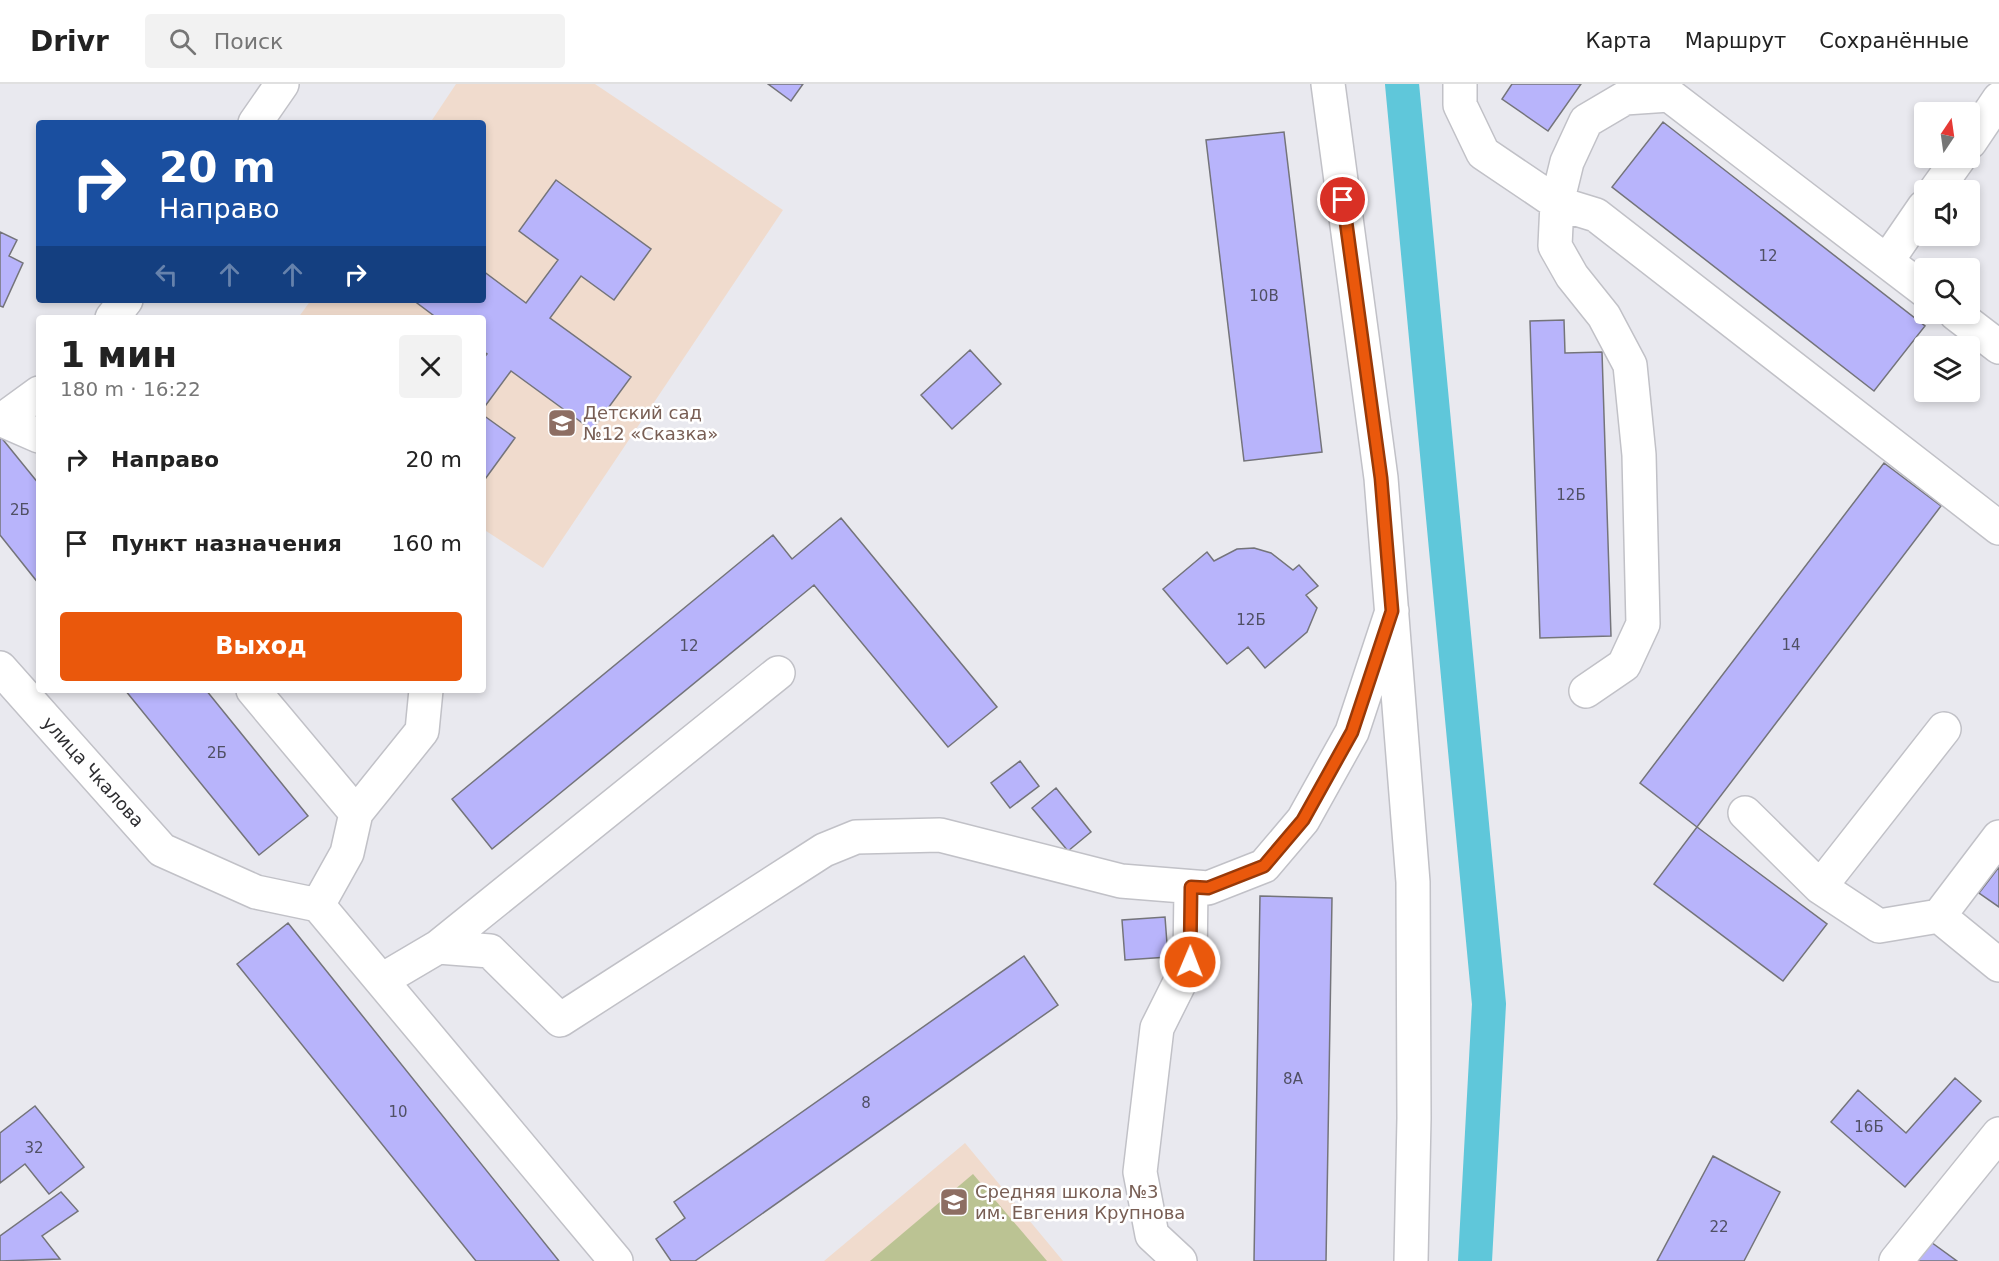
<!DOCTYPE html>
<html lang="ru">
<head>
<meta charset="utf-8">
<style>
  :root { --surface:#fff; --page:#f2f2f2; --text:#222; --muted:#767676; --line:#e0e0e0; --accent:#ea580c }
  body { margin:0; font-family:"DejaVu Sans",sans-serif; background:var(--page); color:var(--text); height:100vh; display:flex; flex-direction:column; font-size:22px; white-space:nowrap }
  * { box-sizing:border-box; margin:0 }
  p { font-size:20px; color:var(--muted) }
  .icon { flex:none; width:33px; height:33px; fill:none; stroke:currentColor; stroke-width:2; stroke-linecap:round; stroke-linejoin:round }
  .map { position:relative; flex:1; overflow:hidden }
  .details { position:absolute; left:36px; top:231px; width:450px; height:378px; display:flex; flex-direction:column; background:var(--surface); border-radius:6px; box-shadow:0 3px 9px #0003 }
  .details>* { flex:none }
  .top-card { position:absolute; left:36px; top:36px; width:450px; height:183px; border-radius:6px; box-shadow:0 3px 9px #0003; background:#1a4fa0; color:#fff; overflow:hidden }
  .needle { width:39px; rotate:13deg }
  .buttons { position:absolute; left:1914px; top:18px; display:grid; gap:12px }
  .buttons a { display:grid; place-items:center; width:66px; height:66px; border-radius:6px; background:var(--surface); box-shadow:0 3px 9px #0003; font-size:30px }
  .pin { position:absolute; display:grid; place-items:center; width:51px; height:51px; color:#fff; margin:-26px; border:3px solid #fff; border-radius:50%; box-shadow:0 2px 6px #0007 }
  .me { position:absolute; width:66px; margin:-33px; rotate:1deg; stroke-linejoin:round; filter:drop-shadow(0 0 4px #0008) }
  .turn { display:flex; align-items:center; gap:21px; height:126px; padding:0 24px; font-size:27px }
  .turn .icon { width:78px; height:78px; stroke-width:2.5 }
  .turn b { display:block; font-size:42px; line-height:51px }
  .lanes { display:flex; align-items:center; height:57px; padding:0 24px; background:#0003; justify-content:center; gap:30px; direction:ltr }
  .lanes .off { opacity:.35 }
  .round { display:grid; place-items:center; flex:none; width:63px; height:63px; border-radius:6px; background:var(--page) }
  .headline { display:flex; align-items:center; justify-content:space-between; height:102px; padding:0 24px }
  h1 { font-size:36px; font-weight:600; line-height:45px }
  .button { display:flex; gap:12px; margin-top:auto; padding:12px 24px }
  .button a { flex:1; height:69px; border-radius:6px; background:var(--accent); color:#fff; font-size:24px; font-weight:600; line-height:69px; text-align:center }
  ul { padding:0; list-style:none }
  li { display:flex; align-items:center; gap:18px; height:84px; padding:0 24px }
  li div { flex:1 }
  li b { display:block; font-size:22px }
  li em { font-style:normal }
  header { display:flex; align-items:center; gap:36px; box-sizing:border-box; height:84px; padding:0 30px; background:var(--surface); border-bottom:2px solid var(--line) }
  header strong { font-size:28px }
  nav { display:flex; gap:33px; margin-inline-start:auto; font-size:21px }
  .search { width:420px; height:54px; background:var(--page); display:flex; align-items:center; gap:15px; box-sizing:border-box; padding:0 21px; border-radius:6px; color:var(--muted); font-size:22px }
  .map>svg:first-child { display:block }
  .education { fill:#f0dbcd }
  .green { fill:#bbc393 }
  .lines { fill:none; stroke-linecap:round; stroke-linejoin:round }
  .canal { stroke:#5fc7da; stroke-width:34 }
  .building { fill:#b8b4fb; stroke:#74747a; stroke-width:1.5 }
  .minor-casing { stroke:#c1c1c7; stroke-width:36 }
  .minor { stroke:#fff; stroke-width:33 }
  .route-casing { stroke:#983908; stroke-width:15 }
  .route { stroke:#ea580c; stroke-width:10 }
  .labels { text-anchor:middle; stroke-width:5; stroke-linejoin:round; paint-order:stroke }
  .number-label { font-size:15px; fill:#505064 }
  .education-label { font-size:18px; fill:#785e54; stroke:#fff; text-anchor:start }
  .street-label { font-size:18px; fill:#2e2e31; stroke:#fff }
</style>
</head>
<body>
<header>
<strong>Drivr</strong>
<div class="search"><svg class="icon" aria-label="search" viewBox="0 0 24 24"><circle cx="10" cy="10" r="6"/><path d="M15 15l6 6"/></svg>Поиск</div>
<nav><a>Карта</a><a>Маршрут</a><a>Сохранённые</a></nav>
</header>
<div class="map">
<svg width="1999" height="1177" viewBox="0 0 1999 1177">
  <rect width="100%" height="100%" fill="#e9e9ef"/>
  <path class="education" d="M456,0H595L783,126L543,484L483,445V234H298L311,216H483V39H430Z
    M965,1059L1063,1177H824Z"/>
  <path class="green" d="M973,1090L1047,1177H870Z"/>
  <g class="lines">
    <path class="canal" d="M1402,0L1489,920L1475,1177"/>
  </g>
  <path class="building" d="M768,0H803L791,17Z
    M1512,0H1581L1548,47L1502,15Z
    M1663,38L1925,242L1874,307L1612,103Z
    M1284,48L1322,368L1244,377L1206,56Z
    M556,96L651,165L614,216L581,192L550,234L631,293L592,346L511,287L483,325V275L487,270L483,267V234H437L413,216H483V187L526,219L558,176L519,147Z
    M0,148L17,156L9,172L23,179L3,223L0,222Z
    M1564,236L1565,269L1602,268L1611,552L1540,554L1530,237Z
    M970,266L1001,300L952,345L921,311Z
    M483,331L515,354L483,398Z
    M0,352L39,400V500L0,451Z
    M1884,379L1941,422L1697,743L1640,699Z
    M841,434L997,623L948,663L814,501L492,765L452,715L773,451L792,475Z
    M1254,464L1271,469L1293,486L1299,481L1318,502L1306,511L1317,524L1307,548L1265,584L1248,563L1227,580L1163,505L1207,468L1214,477L1237,465Z
    M125,606H206L308,732L259,771Z
    M1020,677L1039,702L1010,724L991,699Z
    M1056,704L1091,748L1068,767L1032,724Z
    M1697,743L1827,840L1783,897L1654,800Z
    M1999,783V823L1979,809Z
    M1260,812L1332,814L1326,1177H1254Z
    M1165,833L1168,873L1125,876L1122,836Z
    M288,839L559,1177H476L237,880Z
    M1024,872L1058,921L695,1177H671L656,1155L685,1134L674,1118Z
    M1955,994L1981,1017L1905,1103L1831,1038L1858,1006L1906,1049Z
    M35,1022L84,1083L49,1110L25,1080L0,1099V1049Z
    M1713,1072L1780,1108L1744,1177H1657Z
    M61,1108L78,1127L42,1152L60,1175L0,1177V1152Z
    M1924,1153L1957,1177H1907Z"/>
  <g class="lines">
    <g class="minor-casing">
      <path id="minor" d="M1328,0L1381,394L1413,798L1414,1034L1411,1177
        M1460,0V21L1483,69L1557,119L1596,131L1999,444
        M255,39L282,0
        M1970,58L1999,15
        M1936,106L1959,74
        M1887,177L1924,123
        M1956,230L1999,263
        M112,234L126,216
        M0,335L39,352
        M2,336L39,309
        M0,584L162,766L256,808L318,821L616,1177
        M253,606L356,729L347,769L318,821
        M1586,607L1624,581L1643,540L1639,371L1630,281L1604,232L1572,192L1555,162L1557,119L1567,78L1586,37L1625,14L1669,11L1924,206
        M356,729L422,647L426,606
        M1745,729L1820,803L1879,842L1939,832L1999,881
        M1820,803L1944,645
        M1939,832L1999,753
        M438,863L778,589
        M382,896L438,863L490,867L560,936L824,766L856,753L940,751L1121,797L1208,804L1264,782L1303,736L1352,648L1392,527
        M1180,1177L1152,1151L1140,1088L1157,944L1190,878L1191,803
        M1896,1177L1999,1050"/>
    </g>
    <use href="#minor" class="minor"/>
  </g>
  <g class="lines">
    <g class="route-casing">
      <path id="route" d="M1190,878L1191,803L1208,804L1264,782L1303,736L1352,648L1392,527L1381,394L1343,116"/>
    </g>
    <use href="#route" class="route"/>
  </g>
  <defs>
    <g id="school-square" transform="scale(1.5)"><rect x="-9" y="-9" width="18" height="18" rx="4" fill="#8d6e63" stroke="#fff"/><path d="M0-5L7-2L0 1L-7-2ZM-4 1L0 2.5L4 1V4Q0 6-4 4Z" fill="#fff"/></g>
  </defs>
  <g fill-rule="evenodd">
    <use href="#school-square" x="562" y="339"/>
    <use href="#school-square" x="954" y="1118"/>
  </g>
  <g class="labels">
    <g class="number-label">
      <text x="1768" y="177">12</text>
      <text x="1264" y="217">10В</text>
      <text x="1571" y="416">12Б</text>
      <text x="20" y="431">2Б</text>
      <text x="1251" y="541">12Б</text>
      <text x="1791" y="566">14</text>
      <text x="689" y="567">12</text>
      <text x="217" y="674">2Б</text>
      <text x="1293" y="1000">8А</text>
      <text x="866" y="1024">8</text>
      <text x="398" y="1033">10</text>
      <text x="1869" y="1048">16Б</text>
      <text x="34" y="1069">32</text>
      <text x="1719" y="1148">22</text>
    </g>
    <g class="education-label">
      <text x="583" y="335">Детский сад<tspan x="583" dy="21">№12 «Сказка»</tspan></text>
      <text x="975" y="1114">Средняя школа №3<tspan x="975" dy="21">им. Евгения Крупнова</tspan></text>
    </g>
    <g class="street-label">
      <text transform="translate(93 688) rotate(48)" y="6">улица Чкалова</text>
    </g>
  </g>
</svg>
<div class="buttons">
<a><svg class="needle" viewBox="-14 -14 28 28"><path d="M0-13l5 13h-10z" fill="#e53935"/><path d="M0 13l5-13h-10z" fill="#767676"/></svg></a>
<a><svg class="icon" aria-label="sound" viewBox="0 0 24 24"><path d="M4 9h4l5-4v14l-5-4H4zM17 9q2 3 0 6"/></svg></a>
<a><svg class="icon" aria-label="search" viewBox="0 0 24 24"><circle cx="10" cy="10" r="6"/><path d="M15 15l6 6"/></svg></a>
<a><svg class="icon" aria-label="layers" viewBox="0 0 24 24"><path d="M12 4l9 5-9 5-9-5zM3 14l9 5 9-5"/></svg></a>
</div>
<div class="pin" style="left:1343px;top:116px;background:#d93025"><svg class="icon" aria-label="arrive" viewBox="0 0 24 24"><path d="M6 21V4h12l-3 4 3 4H6"/></svg></div>
<svg class="me" style="left:1190px;top:878px" viewBox="-20 -20 40 40"><circle r="17" fill="#ea580c" stroke="#fff" stroke-width="3"/><path d="M0-11L8 9 0 5-8 9z" fill="#fff"/></svg>
<div class="top-card">
<div class="turn"><svg class="icon" aria-label="right" viewBox="0 0 24 24"><path d="M7 20v-9h11M14 6l5 5-5 5"/></svg><div><b>20 m</b>Направо</div></div>
<div class="lanes"><svg class="icon off" aria-label="left" viewBox="0 0 24 24"><path d="M17 20v-9H6M10 6l-5 5 5 5"/></svg><svg class="icon off" aria-label="ahead" viewBox="0 0 24 24"><path d="M12 20V5M6 11l6-6 6 6"/></svg><svg class="icon off" aria-label="ahead" viewBox="0 0 24 24"><path d="M12 20V5M6 11l6-6 6 6"/></svg><svg class="icon" aria-label="right" viewBox="0 0 24 24"><path d="M7 20v-9h11M14 6l5 5-5 5"/></svg></div>
</div>
<section class="details">
<div class="headline"><div><h1>1 мин</h1><p>180 m · 16:22</p></div><a class="round"><svg class="icon" aria-label="close" viewBox="0 0 24 24"><path d="M6 6l12 12M18 6L6 18"/></svg></a></div>
<ul>
<li><svg class="icon" aria-label="right" viewBox="0 0 24 24"><path d="M7 20v-9h11M14 6l5 5-5 5"/></svg><div><b>Направо</b></div><em>20 m</em></li>
<li><svg class="icon" aria-label="arrive" viewBox="0 0 24 24"><path d="M6 21V4h12l-3 4 3 4H6"/></svg><div><b>Пункт назначения</b></div><em>160 m</em></li>
</ul>
<div class="button"><a>Выход</a></div>
</section>
</div>
</body>
</html>
